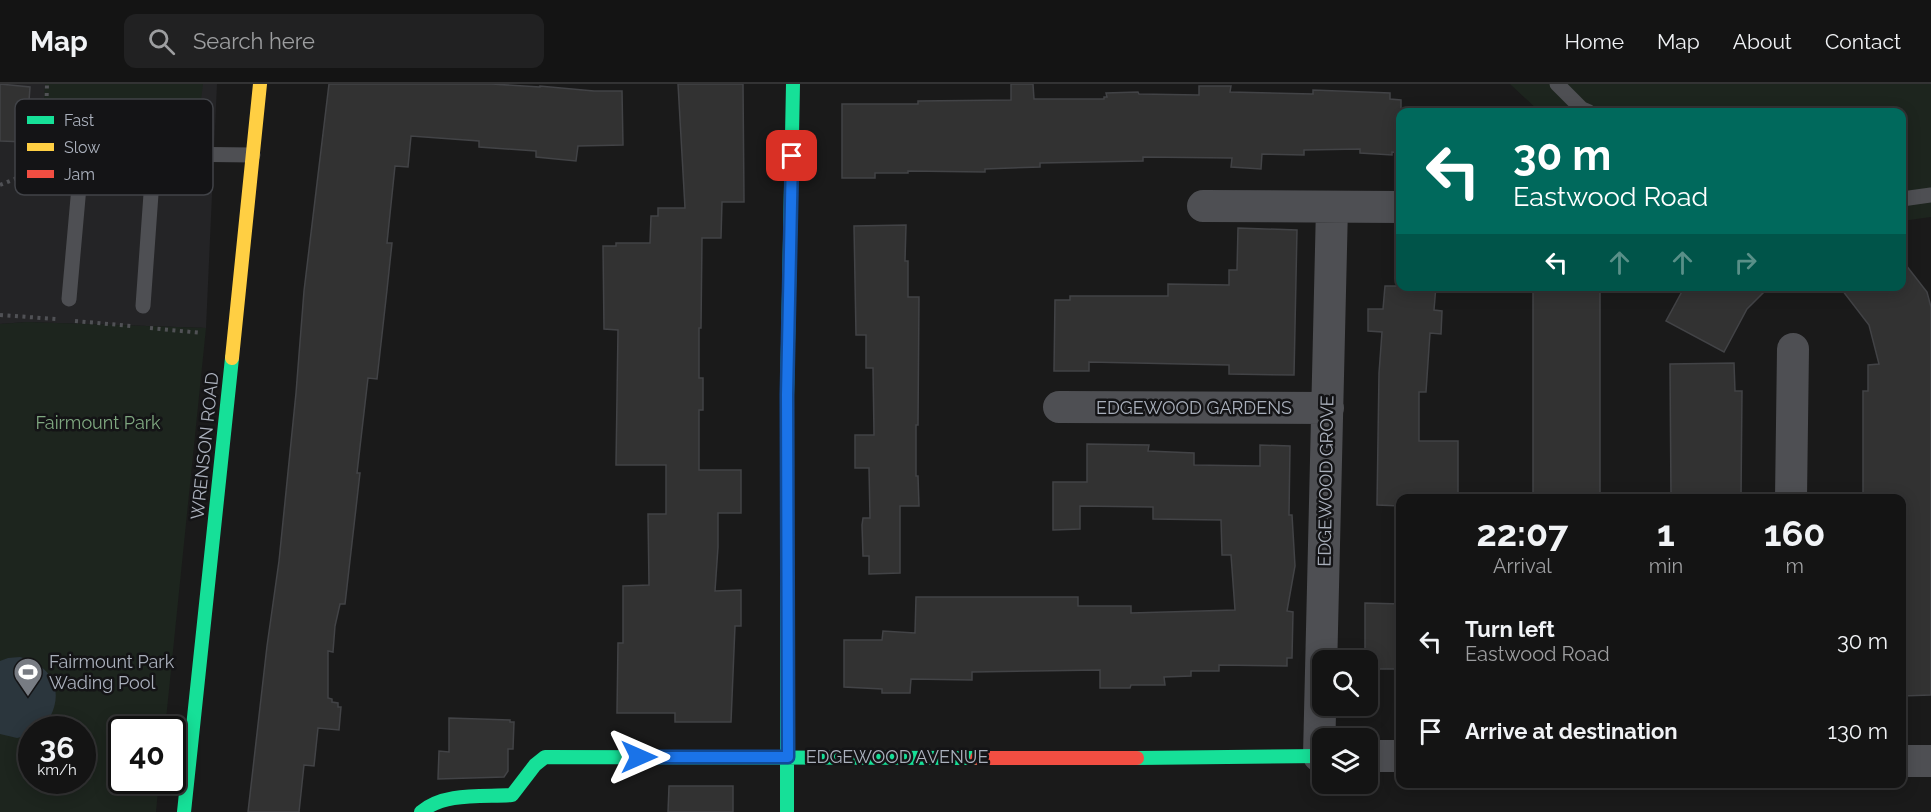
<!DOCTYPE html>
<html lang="en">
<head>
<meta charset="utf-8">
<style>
  :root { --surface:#141414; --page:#212122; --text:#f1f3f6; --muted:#9d9ea0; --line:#333334 }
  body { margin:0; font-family:Raleway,sans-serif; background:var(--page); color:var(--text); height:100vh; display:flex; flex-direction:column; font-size:22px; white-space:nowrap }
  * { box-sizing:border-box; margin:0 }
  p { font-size:20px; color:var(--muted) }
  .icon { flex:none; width:33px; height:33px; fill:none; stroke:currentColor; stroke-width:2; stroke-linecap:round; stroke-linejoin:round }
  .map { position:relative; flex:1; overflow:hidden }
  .panel { position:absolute; left:1396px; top:410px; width:510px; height:294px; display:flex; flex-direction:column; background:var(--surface); border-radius:12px; box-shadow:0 3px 15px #0003,0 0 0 2px var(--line) }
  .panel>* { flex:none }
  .guide { position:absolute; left:1396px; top:24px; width:510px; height:183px; border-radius:12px; box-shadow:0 3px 15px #0003,0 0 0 2px var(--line); background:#00695c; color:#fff; overflow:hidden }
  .fabs { position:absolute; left:1312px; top:566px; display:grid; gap:12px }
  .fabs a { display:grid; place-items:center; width:66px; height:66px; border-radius:12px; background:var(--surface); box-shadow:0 3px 15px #0003,0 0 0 2px var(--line); font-size:30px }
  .speed { position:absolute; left:18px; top:632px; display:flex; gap:12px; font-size:30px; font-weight:700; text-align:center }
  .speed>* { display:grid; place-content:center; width:78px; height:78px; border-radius:50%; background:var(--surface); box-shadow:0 3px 15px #0003,0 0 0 2px var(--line); line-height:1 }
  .speed small { font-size:15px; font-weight:400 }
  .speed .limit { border:3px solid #111; border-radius:9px; background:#fff; color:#111 }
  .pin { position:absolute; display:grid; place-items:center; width:51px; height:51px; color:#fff; margin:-26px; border-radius:12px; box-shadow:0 3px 9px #0006 }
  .me { position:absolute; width:66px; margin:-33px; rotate:90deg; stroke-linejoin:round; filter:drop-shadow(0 0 4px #0008) }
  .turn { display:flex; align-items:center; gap:21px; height:126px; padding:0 18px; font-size:27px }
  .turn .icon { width:78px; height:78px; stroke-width:2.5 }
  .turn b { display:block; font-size:42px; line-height:51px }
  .lanes { display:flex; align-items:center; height:57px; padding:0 18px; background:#0003; justify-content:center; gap:30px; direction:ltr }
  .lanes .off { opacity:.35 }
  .eta { display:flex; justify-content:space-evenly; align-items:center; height:102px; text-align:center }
  .eta b { font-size:36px; font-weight:700; line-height:42px }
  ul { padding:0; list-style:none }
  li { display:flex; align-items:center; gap:18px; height:90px; padding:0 18px }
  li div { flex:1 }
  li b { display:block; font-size:22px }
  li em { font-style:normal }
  header { display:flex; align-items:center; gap:36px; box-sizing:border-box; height:84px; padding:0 30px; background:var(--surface); border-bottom:2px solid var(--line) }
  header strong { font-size:28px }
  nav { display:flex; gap:33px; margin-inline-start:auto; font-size:21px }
  .search { width:420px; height:54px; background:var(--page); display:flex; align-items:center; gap:15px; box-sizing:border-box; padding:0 21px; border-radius:12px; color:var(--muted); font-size:22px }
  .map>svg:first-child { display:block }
  .built { fill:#242426 }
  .green { fill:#1d251e; fill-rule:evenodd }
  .water { fill:#2b363d }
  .building { fill:#323232; stroke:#424346; stroke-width:1.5 }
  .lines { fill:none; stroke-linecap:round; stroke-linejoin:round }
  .path { stroke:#505155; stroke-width:4; stroke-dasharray:3 4.5; stroke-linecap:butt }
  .lane { stroke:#4e4f53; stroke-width:15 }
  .street { stroke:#4e4f53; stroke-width:32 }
  .fast { stroke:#16e098; stroke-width:14 }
  .slow { stroke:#ffcf43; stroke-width:14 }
  .jam { stroke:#f24e42; stroke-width:14 }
  .route-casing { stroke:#114b97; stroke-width:15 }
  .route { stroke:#1a73e8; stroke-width:10 }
  .labels { text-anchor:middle; stroke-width:5; stroke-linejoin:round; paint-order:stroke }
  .street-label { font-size:18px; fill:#aab0bc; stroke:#141416 }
  .park-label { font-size:18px; fill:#7fa880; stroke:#141416 }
  .poi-label { font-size:18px; fill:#aab0bc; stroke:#141416; text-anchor:start }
  .key { fill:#141416; stroke:#414348; stroke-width:1.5 }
  .key-label { font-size:16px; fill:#aab0bc }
</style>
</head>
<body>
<header>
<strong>Map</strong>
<div class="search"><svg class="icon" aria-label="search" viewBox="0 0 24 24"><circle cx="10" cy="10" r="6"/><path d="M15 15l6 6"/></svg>Search here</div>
<nav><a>Home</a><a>Map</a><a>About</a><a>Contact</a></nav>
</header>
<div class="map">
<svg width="1931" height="728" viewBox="0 0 1931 728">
  <rect width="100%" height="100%" fill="#1a1a1a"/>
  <path class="built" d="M0,0H217L206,244L27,238L0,240Z"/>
  <path class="green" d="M45,0H203L197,47L42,44Z
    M1510,0H1931V133L1902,137V28H1540Z
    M27,238L206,244L165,645H122V696H159L156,728H0V240ZM32,645H82V696H32Z"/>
  <path class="water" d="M20,573C58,583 66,615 43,644L32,645L31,651L17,654L0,650V577L8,574Z"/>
  <path class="building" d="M0,0L30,3L26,58L0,57Z
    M329,0H492L540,3V2L594,7H622L623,61L578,62L576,77L536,73V67L479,63V57L411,52L408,83L395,82L387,159H392L387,206L377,295L368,294L357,389H360L345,520H340L335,542L333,568L328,567V614L332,615V618L338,619V623H341L339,646L318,644L314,682L304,681L299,728H248L267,562L279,477L296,309L304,207Z
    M678,0H743L744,118H722L721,154H702L701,244H699V294H703V326H699V386H741V429H718V463L715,507L741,506V542H735L731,638H675V629H617L618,559H623V502L649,501L648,430H666V381H616L618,246L604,245L603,162H616V159H650L651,132H658V124H685Z
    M1011,0H1033L1034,15H1104V13H1107L1106,9L1138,8L1139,10L1199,11V2H1231L1230,8L1313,10V6L1390,9V15L1401,16V69L1392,68V71L1360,69V65L1304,66V71L1262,70L1261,85L1231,83L1232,74L1143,73V77L1040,79V83L985,85V88L908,87V89H875V94H842V20H918V17L1011,16Z
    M906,141L905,177H908V213H919L918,341H916V392H918L919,422H900V489L869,490V472H863L862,441L863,434H870L869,384H855V351H874L873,284H866V251H856L854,142Z
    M1238,144L1297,146L1294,291L1229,290V281L1089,278V287H1054L1055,216H1070V212H1168V200L1229,201V186H1237Z
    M1902,176L1927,208L1931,223V611L1902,612V414H1863V307H1868V281L1879,280L1869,241L1839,202H1902Z
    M1385,202H1436L1434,226L1442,227L1441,250L1430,249L1426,308H1419V357H1458V414H1401V422L1377,421L1379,289L1382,248L1368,247V225H1383Z
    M1533,202H1600V414H1533Z
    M1685,202H1770L1747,225L1724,268L1666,237Z
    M1734,279L1735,307H1742L1741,414H1671L1670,280Z
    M1087,360L1149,361L1148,367L1194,369V381L1260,382V361L1290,362L1289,431H1292L1295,482L1287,527L1293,528L1292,574H1287V582L1219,581V587H1191V592L1164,593L1165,601H1131L1130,604H1100V586L972,588V596L911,595L910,609H882V605L844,603V556H882L883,547L915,549L916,513H1078V522H1131V529L1235,526L1231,471H1222L1221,436L1153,435V423L1080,422V445L1053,446V398H1087Z
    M1365,519L1401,520V585H1368V576H1365Z
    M449,634L510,636V638H514L513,665H508V687L504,693L438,695L439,667L449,668Z
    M669,702H733V728H668Z"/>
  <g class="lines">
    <path class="path" d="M45,72L47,0
      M0,101L15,95L25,76L45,72L59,73
      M0,231L56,235
      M75,237L131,242
      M150,244L202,249"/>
    <path class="lane" d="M1557,0L1582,25L1589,28
      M1902,115L1931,111
      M69,215L82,69L253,71
      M143,222L154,68"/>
    <path class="street" d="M1203,122L1401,123
      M1059,323L1328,324
      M1791,414L1793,265
      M1319,672L1332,123
      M1368,672H1401
      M1902,677H1931"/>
    <path class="fast" d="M1137,674L1323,672
      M184,728L232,274
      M421,728C444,708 483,713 512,711L535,681L545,673L977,674
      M787,728V311L793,0"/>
    <path class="slow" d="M232,274L260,0"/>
    <path class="jam" d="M977,674H1137"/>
  </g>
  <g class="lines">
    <g class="route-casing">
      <path id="route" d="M639,673H788L787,311L792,72"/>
    </g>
    <use href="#route" class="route"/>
  </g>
  <defs>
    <g id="stadium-pin" transform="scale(1.5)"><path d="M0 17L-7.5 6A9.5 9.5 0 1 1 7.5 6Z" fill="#787c83" stroke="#141416"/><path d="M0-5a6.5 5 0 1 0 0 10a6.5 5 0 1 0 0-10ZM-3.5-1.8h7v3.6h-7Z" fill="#fff"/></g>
  </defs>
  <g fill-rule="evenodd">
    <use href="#stadium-pin" x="28" y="588"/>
  </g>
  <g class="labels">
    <g class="street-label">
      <text x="1194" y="330">EDGEWOOD GARDENS</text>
      <text transform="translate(205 362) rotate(-84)" y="6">WRENSON ROAD</text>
      <text transform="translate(1326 397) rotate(-89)" y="6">EDGEWOOD GROVE</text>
      <text x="897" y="679">EDGEWOOD AVENUE</text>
    </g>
    <g class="park-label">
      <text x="98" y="345">Fairmount Park</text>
    </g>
    <g class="poi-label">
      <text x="49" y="584">Fairmount Park<tspan x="49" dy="21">Wading Pool</tspan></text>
    </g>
  </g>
  <rect x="15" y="15" width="198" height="96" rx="9" class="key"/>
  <rect x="27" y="32" width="27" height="8" fill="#16e098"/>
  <rect x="27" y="59" width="27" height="8" fill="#ffcf43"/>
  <rect x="27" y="86" width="27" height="8" fill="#f24e42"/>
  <g class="key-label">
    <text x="64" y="42">Fast</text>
    <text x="64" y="69">Slow</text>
    <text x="64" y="96">Jam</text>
  </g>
</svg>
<div class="fabs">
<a><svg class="icon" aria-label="search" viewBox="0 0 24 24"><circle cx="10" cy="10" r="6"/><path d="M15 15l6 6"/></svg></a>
<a><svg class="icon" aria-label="layers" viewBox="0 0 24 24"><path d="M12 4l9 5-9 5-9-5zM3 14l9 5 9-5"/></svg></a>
</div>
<div class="speed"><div>36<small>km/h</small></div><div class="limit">40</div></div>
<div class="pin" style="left:792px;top:72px;background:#d93025"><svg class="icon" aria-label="arrive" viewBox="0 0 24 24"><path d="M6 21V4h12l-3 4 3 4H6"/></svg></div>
<svg class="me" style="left:639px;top:673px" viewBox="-20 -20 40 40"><path d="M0-17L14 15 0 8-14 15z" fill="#1a73e8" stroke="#fff" stroke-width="4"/></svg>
<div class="guide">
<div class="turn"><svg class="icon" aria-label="left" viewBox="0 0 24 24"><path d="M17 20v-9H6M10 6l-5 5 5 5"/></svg><div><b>30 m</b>Eastwood Road</div></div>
<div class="lanes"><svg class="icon" aria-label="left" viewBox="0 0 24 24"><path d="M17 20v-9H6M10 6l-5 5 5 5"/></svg><svg class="icon off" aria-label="ahead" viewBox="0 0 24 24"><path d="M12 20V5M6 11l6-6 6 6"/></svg><svg class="icon off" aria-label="ahead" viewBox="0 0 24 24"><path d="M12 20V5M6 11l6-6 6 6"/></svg><svg class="icon off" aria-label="right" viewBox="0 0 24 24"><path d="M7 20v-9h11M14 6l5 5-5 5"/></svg></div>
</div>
<section class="panel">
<div class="eta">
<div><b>22:07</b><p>Arrival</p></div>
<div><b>1</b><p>min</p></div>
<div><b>160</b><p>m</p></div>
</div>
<ul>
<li><svg class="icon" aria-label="left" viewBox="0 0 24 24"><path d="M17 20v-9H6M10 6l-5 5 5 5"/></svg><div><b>Turn left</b><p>Eastwood Road</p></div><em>30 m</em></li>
<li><svg class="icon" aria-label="arrive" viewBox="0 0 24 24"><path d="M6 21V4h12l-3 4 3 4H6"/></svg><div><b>Arrive at destination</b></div><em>130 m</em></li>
</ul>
</section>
</div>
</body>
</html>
